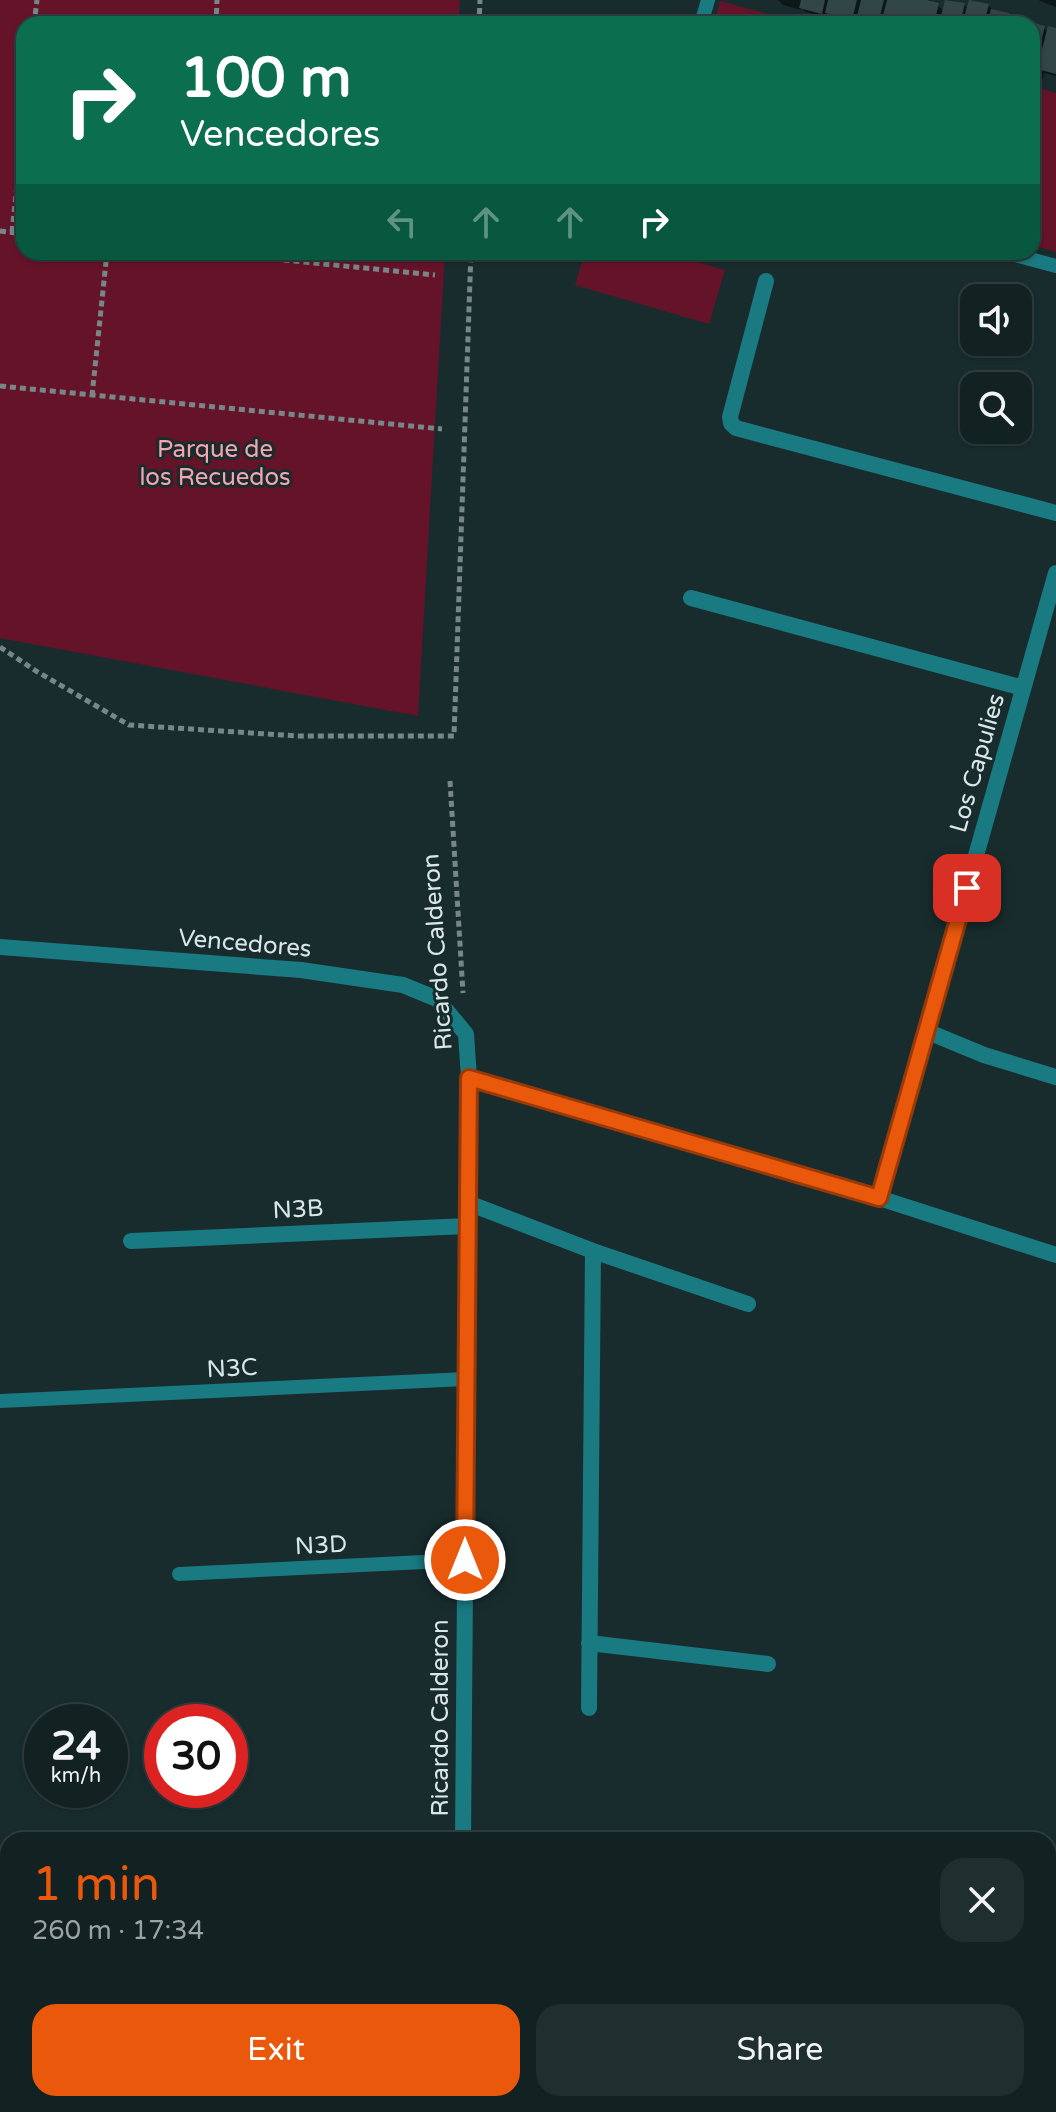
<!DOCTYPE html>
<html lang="en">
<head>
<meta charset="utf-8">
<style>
  :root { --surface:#122122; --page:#1f2e2f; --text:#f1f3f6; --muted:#9ca3a5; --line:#313e40; --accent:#ea580c }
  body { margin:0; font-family:"Varela Round",sans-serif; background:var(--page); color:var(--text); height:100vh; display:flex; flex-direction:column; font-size:30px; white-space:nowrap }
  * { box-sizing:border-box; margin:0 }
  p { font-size:26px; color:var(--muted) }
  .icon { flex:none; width:44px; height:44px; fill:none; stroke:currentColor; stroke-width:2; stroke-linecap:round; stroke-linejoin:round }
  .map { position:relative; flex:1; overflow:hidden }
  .sheet { position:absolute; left:0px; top:1832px; width:1056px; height:280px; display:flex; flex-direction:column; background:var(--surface); border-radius:24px 24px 0 0; box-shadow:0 2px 6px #0004,0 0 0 2px var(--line) }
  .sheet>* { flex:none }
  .banner { position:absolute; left:16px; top:16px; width:1024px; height:244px; border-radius:24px; box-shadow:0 2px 6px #0004,0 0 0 2px var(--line); background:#0b6e4f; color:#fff; overflow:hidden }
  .buttons { position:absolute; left:960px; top:284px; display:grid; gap:16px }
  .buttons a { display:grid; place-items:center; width:72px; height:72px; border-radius:16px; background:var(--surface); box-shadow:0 2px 6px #0004,0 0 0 2px var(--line); font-size:40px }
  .speed { position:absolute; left:24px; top:1704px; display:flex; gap:16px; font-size:40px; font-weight:700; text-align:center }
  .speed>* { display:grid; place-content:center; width:104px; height:104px; border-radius:50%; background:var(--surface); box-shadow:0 2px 6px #0004,0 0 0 2px var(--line); line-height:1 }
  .speed small { font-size:20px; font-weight:400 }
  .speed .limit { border:12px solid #d22; background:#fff; color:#111 }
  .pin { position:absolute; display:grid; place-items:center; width:68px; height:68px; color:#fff; margin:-34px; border-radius:16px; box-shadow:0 4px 12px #0006 }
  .me { position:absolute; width:88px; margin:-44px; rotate:0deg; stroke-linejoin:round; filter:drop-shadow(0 0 6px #0008) }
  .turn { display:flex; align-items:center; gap:28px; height:168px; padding:0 32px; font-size:36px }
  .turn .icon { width:104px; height:104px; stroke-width:2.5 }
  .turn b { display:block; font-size:56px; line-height:68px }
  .lanes { display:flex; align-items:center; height:76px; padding:0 32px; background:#0003; justify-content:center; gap:40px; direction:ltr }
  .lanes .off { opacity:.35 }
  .round { display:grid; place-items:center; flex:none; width:84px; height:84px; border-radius:24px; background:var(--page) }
  .head { display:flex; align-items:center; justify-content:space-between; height:136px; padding:0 32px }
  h1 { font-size:48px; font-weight:600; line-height:60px; color:var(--accent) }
  .button { display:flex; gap:16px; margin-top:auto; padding:16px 32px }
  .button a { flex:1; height:92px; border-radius:24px; background:var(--accent); color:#fff; font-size:32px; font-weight:600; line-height:92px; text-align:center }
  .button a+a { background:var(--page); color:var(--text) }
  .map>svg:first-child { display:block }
  .green { fill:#651329 }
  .shadow { fill:#0007 }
  .building { fill:#324547 }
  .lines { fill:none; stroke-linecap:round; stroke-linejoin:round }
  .path { stroke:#778788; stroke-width:5; stroke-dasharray:6 4; stroke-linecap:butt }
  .lane { stroke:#197a82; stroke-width:14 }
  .street { stroke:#197a82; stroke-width:16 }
  .route-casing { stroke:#983908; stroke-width:20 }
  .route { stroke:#ea580c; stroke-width:14 }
  .labels { text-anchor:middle; stroke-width:6; stroke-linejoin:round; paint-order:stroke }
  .park-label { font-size:24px; fill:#f4a5b0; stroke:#182c2e }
  .street-label { font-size:24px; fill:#dae6e7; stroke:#182c2e }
</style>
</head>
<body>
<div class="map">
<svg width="1056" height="2112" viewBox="0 0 1056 2112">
  <rect width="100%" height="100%" fill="#182c2e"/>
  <path class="green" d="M0,0H460L458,24H24V252H445L418,716L0,638Z
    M720,1L804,24H714Z
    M1032,86L1056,93V252L1032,245Z
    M585,252H662L725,270L709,324L575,285Z"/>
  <path class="shadow" d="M778,0H930L944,11L947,0L964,4L968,9L988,5L993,10L1008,15L1017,24H885L883,22V24H843L837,22L827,13L826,17L806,12L801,8V10L783,5Z
    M1039,0H1056V7L1040,1Z
    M1032,24L1044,28L1048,32L1056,30V76L1044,73L1043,79L1032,76Z"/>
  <path class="building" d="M801,0H825L822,14L799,8Z
    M828,0H857L852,20L825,13Z
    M861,0H884L878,24H855Z
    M887,0H927L939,3L934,24L881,23Z
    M945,0L965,3L960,24H939Z
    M969,0L989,4L984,24H962Z
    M991,9L1009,13L1007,24H987Z
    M1020,19L1045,26L1033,72L1032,24H1018Z
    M1048,26L1056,28V74L1037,69Z"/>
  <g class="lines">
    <path class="path" d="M34,24L37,0
      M216,24L217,0
      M479,24L480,0
      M0,231L24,234
      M12,232L24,119
      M204,252L435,275
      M0,386L442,429
      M92,396L107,252
      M0,647L36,671L129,725L298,736H454L471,252
      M450,781L463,993"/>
    <path class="lane" d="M701,24L708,0
      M1004,252L1056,266
      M0,1401L466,1379
      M179,1574L465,1560"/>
    <path class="street" d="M766,281L730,417L731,423L736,428L1056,513
      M691,598L1023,688
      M0,947L301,970L403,985L437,999L466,1034L469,1078L463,1840
      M926,1031L984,1055L1056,1077
      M469,1078L879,1198L1056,1255
      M879,1198L1056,573
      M468,1203L593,1251L589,1708
      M131,1241L467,1226
      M593,1251L748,1304
      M589,1643L768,1664
      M465,2104V2112"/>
  </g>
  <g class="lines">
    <g class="route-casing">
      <path id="route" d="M465,1560L469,1078L879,1198L967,888"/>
    </g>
    <use href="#route" class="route"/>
  </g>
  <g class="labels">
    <g class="park-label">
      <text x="215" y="457">Parque de<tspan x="215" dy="28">los Recuedos</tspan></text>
    </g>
    <g class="street-label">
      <text transform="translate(977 763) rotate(-74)" y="8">Los Capulies</text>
      <text transform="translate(245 943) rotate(5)" y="8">Vencedores</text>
      <text transform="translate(437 952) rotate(-94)" y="8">Ricardo Calderon</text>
      <text transform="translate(298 1209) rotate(-3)" y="8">N3B</text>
      <text transform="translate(232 1368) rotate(-3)" y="8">N3C</text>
      <text transform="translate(321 1545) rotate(-3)" y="8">N3D</text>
      <text transform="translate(440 1718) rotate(-90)" y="8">Ricardo Calderon</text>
    </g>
  </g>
</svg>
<div class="buttons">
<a><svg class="icon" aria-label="sound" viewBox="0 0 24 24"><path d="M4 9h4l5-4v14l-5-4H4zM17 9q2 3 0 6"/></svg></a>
<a><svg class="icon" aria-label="search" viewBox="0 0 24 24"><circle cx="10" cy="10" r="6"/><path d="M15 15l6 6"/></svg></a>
</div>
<div class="speed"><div>24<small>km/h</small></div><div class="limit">30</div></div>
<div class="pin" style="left:967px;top:888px;background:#d93025"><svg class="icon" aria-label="arrive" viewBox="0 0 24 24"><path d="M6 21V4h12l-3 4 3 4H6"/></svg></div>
<svg class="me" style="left:465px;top:1560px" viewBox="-20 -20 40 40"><circle r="17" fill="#ea580c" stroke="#fff" stroke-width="3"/><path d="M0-11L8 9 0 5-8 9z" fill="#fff"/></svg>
<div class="banner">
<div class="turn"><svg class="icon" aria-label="right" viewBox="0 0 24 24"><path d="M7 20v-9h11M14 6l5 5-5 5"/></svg><div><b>100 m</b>Vencedores</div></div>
<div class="lanes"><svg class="icon off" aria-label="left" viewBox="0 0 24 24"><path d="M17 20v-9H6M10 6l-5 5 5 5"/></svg><svg class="icon off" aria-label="ahead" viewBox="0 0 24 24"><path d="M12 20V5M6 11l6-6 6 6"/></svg><svg class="icon off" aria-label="ahead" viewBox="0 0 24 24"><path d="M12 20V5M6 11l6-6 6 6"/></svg><svg class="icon" aria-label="right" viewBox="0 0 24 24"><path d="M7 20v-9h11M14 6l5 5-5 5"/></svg></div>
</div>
<section class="sheet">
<div class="head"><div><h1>1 min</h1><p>260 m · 17:34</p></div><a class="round"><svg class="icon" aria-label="close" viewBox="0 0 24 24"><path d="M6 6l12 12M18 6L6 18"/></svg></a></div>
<div class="button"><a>Exit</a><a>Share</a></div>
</section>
</div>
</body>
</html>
